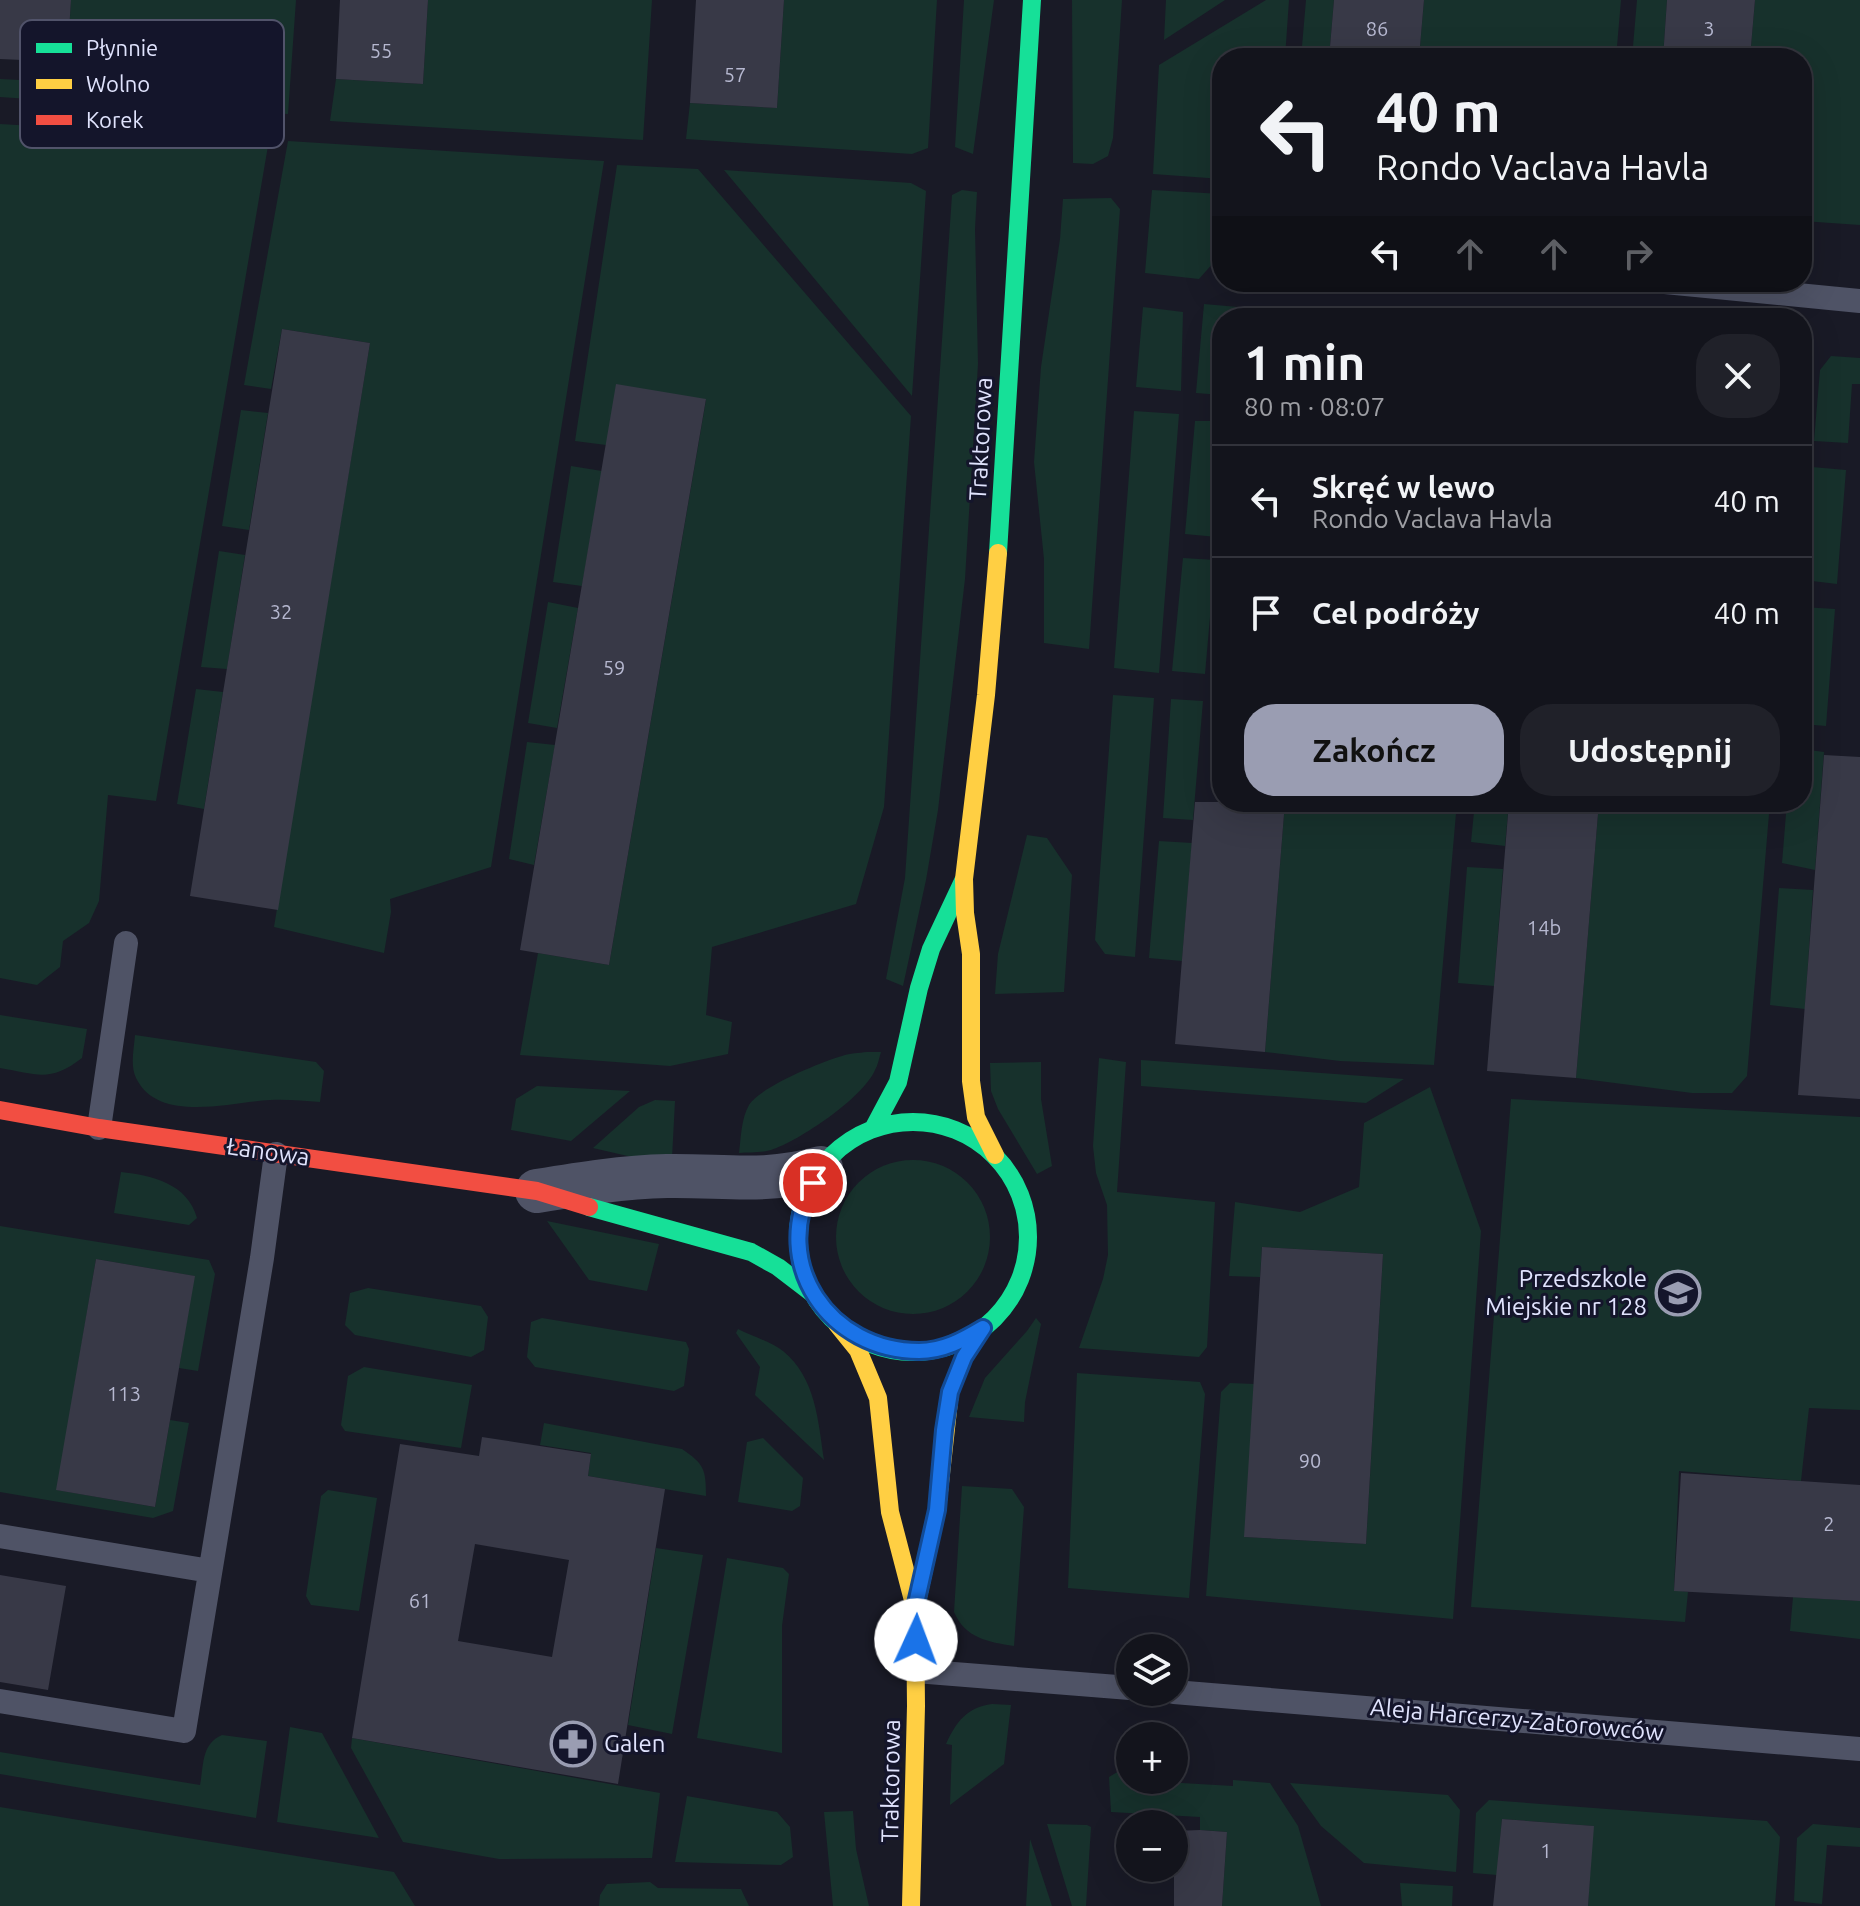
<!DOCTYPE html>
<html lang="pl">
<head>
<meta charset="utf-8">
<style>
  :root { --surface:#13141c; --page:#202129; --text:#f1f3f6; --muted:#9d9ea3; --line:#32333b; --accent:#9a9db2 }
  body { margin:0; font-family:Ubuntu,sans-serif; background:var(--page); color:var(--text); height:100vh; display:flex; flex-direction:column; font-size:30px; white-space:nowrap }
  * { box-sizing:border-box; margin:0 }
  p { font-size:26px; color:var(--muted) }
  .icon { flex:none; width:44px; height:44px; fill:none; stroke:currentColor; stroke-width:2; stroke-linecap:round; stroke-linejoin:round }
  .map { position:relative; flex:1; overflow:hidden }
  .sheet { position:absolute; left:1212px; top:308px; width:600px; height:504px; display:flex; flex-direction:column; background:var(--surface); border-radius:32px; box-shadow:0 8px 32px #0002,0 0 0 2px var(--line) }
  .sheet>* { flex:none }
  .guide { position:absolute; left:1212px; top:48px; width:600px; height:244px; border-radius:32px; box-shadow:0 8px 32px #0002,0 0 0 2px var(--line); background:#13141c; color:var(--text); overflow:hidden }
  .buttons { position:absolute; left:1116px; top:1634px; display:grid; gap:16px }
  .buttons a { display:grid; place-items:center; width:72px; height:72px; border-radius:50%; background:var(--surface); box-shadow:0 8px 32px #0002,0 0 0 2px var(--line); font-size:40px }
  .pin { position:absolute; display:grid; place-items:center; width:68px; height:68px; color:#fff; margin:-34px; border:4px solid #fff; border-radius:50%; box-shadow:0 2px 8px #0007 }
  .me { position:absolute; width:88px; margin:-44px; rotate:2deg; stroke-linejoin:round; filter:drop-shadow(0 0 6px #0008) }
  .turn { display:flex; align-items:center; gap:28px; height:168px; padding:0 32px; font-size:36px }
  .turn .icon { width:104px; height:104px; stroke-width:2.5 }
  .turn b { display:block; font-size:56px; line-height:68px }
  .lanes { display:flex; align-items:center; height:76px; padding:0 32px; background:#0003; justify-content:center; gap:40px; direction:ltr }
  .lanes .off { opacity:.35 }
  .round { display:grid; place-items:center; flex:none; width:84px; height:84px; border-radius:32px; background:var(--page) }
  .overview { display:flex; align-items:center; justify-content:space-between; height:136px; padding:0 32px }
  h1 { font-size:48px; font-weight:700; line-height:60px }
  .primary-button { display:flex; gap:16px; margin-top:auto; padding:16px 32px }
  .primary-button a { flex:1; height:92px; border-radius:32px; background:var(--accent); color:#111; font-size:32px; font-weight:700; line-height:92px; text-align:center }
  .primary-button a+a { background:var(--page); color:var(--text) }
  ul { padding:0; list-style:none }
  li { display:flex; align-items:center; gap:24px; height:112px; padding:0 32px; border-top:2px solid var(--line) }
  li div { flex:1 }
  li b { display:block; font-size:30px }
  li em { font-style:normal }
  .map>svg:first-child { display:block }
  .green { fill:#17312c }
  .building { fill:#383947; fill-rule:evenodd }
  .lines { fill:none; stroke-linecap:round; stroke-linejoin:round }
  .lane { stroke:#4f5366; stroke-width:24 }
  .street { stroke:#4f5366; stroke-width:44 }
  .fast { stroke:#16e098; stroke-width:18 }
  .slow { stroke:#ffcf43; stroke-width:18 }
  .jam { stroke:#f24e42; stroke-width:18 }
  .route-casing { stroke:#114b97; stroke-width:20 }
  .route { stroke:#1a73e8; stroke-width:14 }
  .labels { text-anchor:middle; stroke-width:6; stroke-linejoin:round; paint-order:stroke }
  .number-label { font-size:20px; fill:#b6b8d0 }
  .street-label { font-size:24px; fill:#e0e3fd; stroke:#14152b }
  .poi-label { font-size:24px; fill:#e0e3fd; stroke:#14152b; text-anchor:end }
  .key { fill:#14152b; stroke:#51536a; stroke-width:2 }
  .key-label { font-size:22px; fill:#e0e3fd }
</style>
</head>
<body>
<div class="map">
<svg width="1860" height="1906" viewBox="0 0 1860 1906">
  <rect width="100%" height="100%" fill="#191a26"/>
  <path class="green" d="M71,0H296L288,114L233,112L235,38L192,36L189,110L0,97V79L20,80V60L67,62Z
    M428,0H652L643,140L330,121L336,79L423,84Z
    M784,0H937L928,148L912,154L686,139L690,103L777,108Z
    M964,0H994L973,154L955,147Z
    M1072,0H1122L1113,138L1108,156L1093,164L1073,163Z
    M1166,0H1225L1164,40Z
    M1266,0H1289L1285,58H1222V179L1153,174L1159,65Z
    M1306,0H1334L1329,58H1301Z
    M1424,0H1621L1616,58H1419Z
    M1637,0H1667L1663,58H1632Z
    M1755,0H1860V225L1802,221V58H1750Z
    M0,124L269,140L156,801L108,795L99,901L89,923L63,941L60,967L37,985L0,978Z
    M288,141L604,161L491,867L390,899L391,912L384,953L274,927L370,343L282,329L271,389L244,385Z
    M617,165L698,169L911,416L884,807L856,904L712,947L706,1015L732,1022L728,1054L670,1066L520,1055L538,953L609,965L706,400L606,445L575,441Z
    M724,170L911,183L926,191L912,396Z
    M962,190L977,192L975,229L978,364L965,579L938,810L926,880L903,986L886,979L905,878L952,195Z
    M1152,190L1222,194V253L1199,279L1145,273Z
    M1111,198L1120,209L1089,649L1044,643V559L1034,462L1041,367L1060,239L1063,199Z
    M1204,304L1365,318H1222V395L1196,393Z
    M1143,307L1183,312L1181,391L1136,387Z
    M1831,356L1860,358V384H1852L1848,443L1814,441L1820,370Z
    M241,410L268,413L249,530L222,526Z
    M1134,411L1179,414L1159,673L1114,668Z
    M1195,421H1222V473L1217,537L1185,534Z
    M571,466L602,471L582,586L553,582Z
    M1812,467L1846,470L1837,584L1804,580Z
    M219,551L245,555L227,669L201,667Z
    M1183,558L1215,560L1205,674L1172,671Z
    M548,602L578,608L557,728L528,723Z
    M1802,607L1835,609L1826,726L1802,724Z
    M196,689L223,692L204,809L177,804Z
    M1113,695L1154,698L1135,957L1105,954L1095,940Z
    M1171,699L1203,701L1193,820L1163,818Z
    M527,742L555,745L534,865L509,859Z
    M1802,749L1824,752L1815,870L1782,863L1787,802H1802Z
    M1285,802H1457L1434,1065L1340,1061L1265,1052Z
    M1475,802H1509L1505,846L1471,842Z
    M1599,802H1770L1747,1076L1732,1093H1692L1576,1078Z
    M1027,835L1047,838L1072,875L1064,992L995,994L998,954Z
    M1159,841L1192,843L1182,961L1149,958Z
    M1467,867L1503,869L1494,986L1458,983Z
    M1779,888L1813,890L1805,1009L1770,1005Z
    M0,1015L87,1029L82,1058C50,1083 37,1074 0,1068Z
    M135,1035L316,1062L324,1071L320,1102C304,1101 287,1099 270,1100C231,1102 158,1124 136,1078C130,1065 134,1049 135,1035Z
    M867,1052H881C879,1058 878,1065 875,1070C863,1098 799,1141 771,1150C761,1153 749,1152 739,1153C741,1138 741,1119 749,1105C760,1087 821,1062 842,1056C850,1053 859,1053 867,1052Z
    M1099,1058L1126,1062L1117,1192L1215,1202L1207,1347L1199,1357L1079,1348L1103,1279L1108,1255L1107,1205L1096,1173L1093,1146Z
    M1141,1060L1404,1079L1366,1103L1141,1086Z
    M1041,1062V1099L1052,1166L1037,1174L998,1109L991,1091L990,1063Z
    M537,1086L630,1091L571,1141L511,1130L516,1099Z
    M1430,1087L1481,1231L1453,1619L1206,1596L1221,1392L1230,1383L1254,1384L1245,1537L1366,1544L1383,1254L1262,1247L1260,1277L1229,1276L1235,1202L1300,1212L1359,1187L1364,1123Z
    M1511,1099L1860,1117V1410L1809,1408L1801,1481L1679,1471L1674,1590L1688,1592L1685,1622L1471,1607Z
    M655,1100L675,1101L672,1158L632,1157L593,1148L639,1107Z
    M836 1237a77 77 0 1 1 154 0a77 77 0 1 1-154 0Z
    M121,1172C152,1175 188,1184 197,1218L189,1225L114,1213Z
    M547,1221L659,1244L647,1291L589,1280Z
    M0,1226L209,1260L215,1274L198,1371L179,1368L194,1276L96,1259L57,1490L155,1507L170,1420L189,1423L173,1511L153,1518L0,1492Z
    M368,1288L481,1306L488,1317L484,1350L471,1357L355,1335L345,1325L350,1293Z
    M542,1318L686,1342L689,1349L684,1386L674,1391L535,1367L527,1357L531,1322Z
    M1036,1318L1041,1324L1025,1402L1024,1422L969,1417L985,1378L1027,1331Z
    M738,1329C752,1336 771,1342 783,1351C816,1378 818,1421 824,1460L755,1395L760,1367L736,1333Z
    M364,1367L472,1385L461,1448L345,1431L341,1425L348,1376Z
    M1077,1373L1200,1382L1205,1394L1189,1598L1068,1588Z
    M544,1423L682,1449C704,1464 706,1469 706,1496L588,1476L591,1453L540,1445Z
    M763,1438L803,1478L800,1506L792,1511L738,1502L747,1442Z
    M962,1486L1012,1489L1024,1507L1014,1646C988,1642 965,1638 954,1612Z
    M328,1490L377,1498L359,1611L311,1605L306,1596L321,1496Z
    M656,1548L703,1555L672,1734L628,1725Z
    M727,1558L783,1568L789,1574L782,1626V1753L697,1738Z
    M1793,1597L1860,1601V1639L1790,1631Z
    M992,1704L1011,1705L1004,1764L950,1805L952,1745L946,1744C956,1722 967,1707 992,1704Z
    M290,1727L322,1733L379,1838L277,1822Z
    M222,1735L267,1741L256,1818L0,1774V1752L200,1785C204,1765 201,1744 222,1735Z
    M352,1738L660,1793L652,1858L499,1859L403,1842L351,1748Z
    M1119,1771L1120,1777L1130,1780L1233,1786V1780L1270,1783L1298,1826L1321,1906H1222L1227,1832L1200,1830V1817L1111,1812L1109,1777Z
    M1290,1783L1448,1795L1460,1810L1456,1872L1364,1863L1321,1826Z
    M687,1796L777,1812L790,1827L793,1857L781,1865L675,1862Z
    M1489,1800L1767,1821L1780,1837L1775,1906H1588L1593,1826L1502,1819L1497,1875L1473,1873L1476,1813Z
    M0,1807L394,1872L415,1906H0Z
    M853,1811L856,1849L869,1906H833L824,1812Z
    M1047,1824L1087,1825L1091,1827L1086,1906H1072Z
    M1813,1824L1860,1828V1847L1827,1845L1822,1904L1794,1901L1797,1838Z
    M1030,1839L1052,1906H1026Z
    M650,1882L658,1888L741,1889L749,1906H599L600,1895L607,1884Z
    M1400,1883L1453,1886L1452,1906H1402Z"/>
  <path class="building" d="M0,0H71L67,62L0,59Z
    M340,0H428L423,84L336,79Z
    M696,0H784L777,108L690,103Z
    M1334,0H1424L1419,58H1329Z
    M1667,0H1755L1750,58H1663Z
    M282,329L370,343L278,910L190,896Z
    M616,384L706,399L609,965L520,950Z
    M1824,755L1860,757V1099L1798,1095Z
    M1195,802H1285L1265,1052L1175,1044Z
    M1509,802H1599L1576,1078L1487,1071Z
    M1262,1247L1383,1254L1366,1544L1244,1537Z
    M96,1259L195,1276L155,1507L56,1490Z
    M482,1437L591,1454L588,1476L665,1489L618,1784L352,1738L400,1444L479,1456ZM475,1544L569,1560L552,1657L458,1641Z
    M1681,1473L1860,1485V1601L1674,1591Z
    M0,1575L66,1586L48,1690L0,1682Z
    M1502,1819L1594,1826L1588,1906H1493Z
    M1200,1830L1227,1832L1222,1906H1174V1831Z"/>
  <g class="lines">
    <path class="lane" d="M1665,282L1860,301
      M99,1128L126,943
      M0,1536L210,1571
      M916,1671L1130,1688
      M1174,1692L1860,1749
      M0,1701L184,1731L262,1258L276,1154"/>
    <path class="street" d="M537,1191C580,1184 623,1177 667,1176C724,1175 763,1184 821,1168"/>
    <path class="fast" d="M998,553L1032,0
      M798 1237a115 115 0 1 1 230 0a115 115 0 1 1-230 0Z
      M873,1129L898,1082L919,988L931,949L963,881
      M589,1207L751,1252L778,1267L812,1293"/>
    <path class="slow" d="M995,1155L976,1117L971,1081V954L965,913L964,879L986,695L998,553
      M837,1324L858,1350L878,1398L890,1512L915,1608L916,1706L911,1906
      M916,1606L937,1510L950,1392L964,1357L983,1328"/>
    <path class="jam" d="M0,1110L99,1128L537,1191L589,1207"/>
  </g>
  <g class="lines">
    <g class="route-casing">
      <path id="route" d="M813,1183C769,1264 830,1351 919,1351C943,1351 963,1340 983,1328L964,1357L950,1392L944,1430L937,1510L915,1608L916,1640"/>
    </g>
    <use href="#route" class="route"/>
  </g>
  <defs>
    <g id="school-ring" transform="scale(2.3)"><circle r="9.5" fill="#14152b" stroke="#9a9db2" stroke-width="1.5"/><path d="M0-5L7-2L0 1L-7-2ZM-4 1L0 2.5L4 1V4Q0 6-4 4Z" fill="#9a9db2"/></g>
    <g id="pharmacy-ring" transform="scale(2.3)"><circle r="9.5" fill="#14152b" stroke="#9a9db2" stroke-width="1.5"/><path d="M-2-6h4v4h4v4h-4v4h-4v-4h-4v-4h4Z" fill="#9a9db2"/></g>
  </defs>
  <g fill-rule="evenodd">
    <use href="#school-ring" x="1678" y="1293"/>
    <use href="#pharmacy-ring" x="573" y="1744"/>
  </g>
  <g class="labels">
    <g class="number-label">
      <text x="1377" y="36">86</text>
      <text x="1709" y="36">3</text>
      <text x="381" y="58">55</text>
      <text x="735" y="82">57</text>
      <text x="281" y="619">32</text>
      <text x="614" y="675">59</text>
      <text x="1544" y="935">14b</text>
      <text x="124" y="1401">113</text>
      <text x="1310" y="1468">90</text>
      <text x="1829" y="1531">2</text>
      <text x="420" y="1608">61</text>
      <text x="1546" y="1858">1</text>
    </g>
    <g class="street-label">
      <text transform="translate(981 439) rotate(-87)" y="8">Traktorowa</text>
      <text transform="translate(268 1152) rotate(8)" y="8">Łanowa</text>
      <text transform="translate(1517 1720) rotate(5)" y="8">Aleja Harcerzy-Zatorowców</text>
      <text transform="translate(891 1781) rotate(-89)" y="8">Traktorowa</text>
    </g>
    <g class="poi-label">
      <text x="1647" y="1287">Przedszkole<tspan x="1647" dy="28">Miejskie nr 128</tspan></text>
      <text x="604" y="1752" text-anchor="start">Galen</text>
    </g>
  </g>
  <rect x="20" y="20" width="264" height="128" rx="12" class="key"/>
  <rect x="36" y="43" width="36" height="10" fill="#16e098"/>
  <rect x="36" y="79" width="36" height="10" fill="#ffcf43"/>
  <rect x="36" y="115" width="36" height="10" fill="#f24e42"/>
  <g class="key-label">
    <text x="86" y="56">Płynnie</text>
    <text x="86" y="92">Wolno</text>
    <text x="86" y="128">Korek</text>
  </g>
</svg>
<div class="buttons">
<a><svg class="icon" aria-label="layers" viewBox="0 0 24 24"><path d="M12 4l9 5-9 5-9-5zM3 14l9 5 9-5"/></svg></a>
<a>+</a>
<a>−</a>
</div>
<div class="pin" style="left:813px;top:1183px;background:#d93025"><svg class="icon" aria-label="arrive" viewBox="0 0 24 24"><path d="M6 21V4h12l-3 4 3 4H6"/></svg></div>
<svg class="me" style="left:916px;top:1640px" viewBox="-20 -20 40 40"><circle r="19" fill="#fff"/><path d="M0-13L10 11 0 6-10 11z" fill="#1a73e8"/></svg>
<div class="guide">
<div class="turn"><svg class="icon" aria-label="left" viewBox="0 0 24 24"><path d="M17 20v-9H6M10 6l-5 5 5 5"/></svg><div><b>40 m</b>Rondo Vaclava Havla</div></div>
<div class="lanes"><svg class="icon" aria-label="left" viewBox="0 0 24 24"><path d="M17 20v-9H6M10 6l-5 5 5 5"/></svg><svg class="icon off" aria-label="ahead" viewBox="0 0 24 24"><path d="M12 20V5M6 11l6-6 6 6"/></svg><svg class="icon off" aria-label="ahead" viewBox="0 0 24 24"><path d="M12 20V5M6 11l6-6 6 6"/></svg><svg class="icon off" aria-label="right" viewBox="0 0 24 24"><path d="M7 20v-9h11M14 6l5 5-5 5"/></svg></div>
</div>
<section class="sheet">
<div class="overview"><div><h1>1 min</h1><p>80 m · 08:07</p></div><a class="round"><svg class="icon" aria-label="close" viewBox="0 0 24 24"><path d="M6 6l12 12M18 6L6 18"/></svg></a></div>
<ul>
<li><svg class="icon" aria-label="left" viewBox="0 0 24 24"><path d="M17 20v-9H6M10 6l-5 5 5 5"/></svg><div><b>Skręć w lewo</b><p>Rondo Vaclava Havla</p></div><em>40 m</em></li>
<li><svg class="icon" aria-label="arrive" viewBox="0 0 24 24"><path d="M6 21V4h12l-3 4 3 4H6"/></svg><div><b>Cel podróży</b></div><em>40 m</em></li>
</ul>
<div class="primary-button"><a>Zakończ</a><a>Udostępnij</a></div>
</section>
</div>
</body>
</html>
